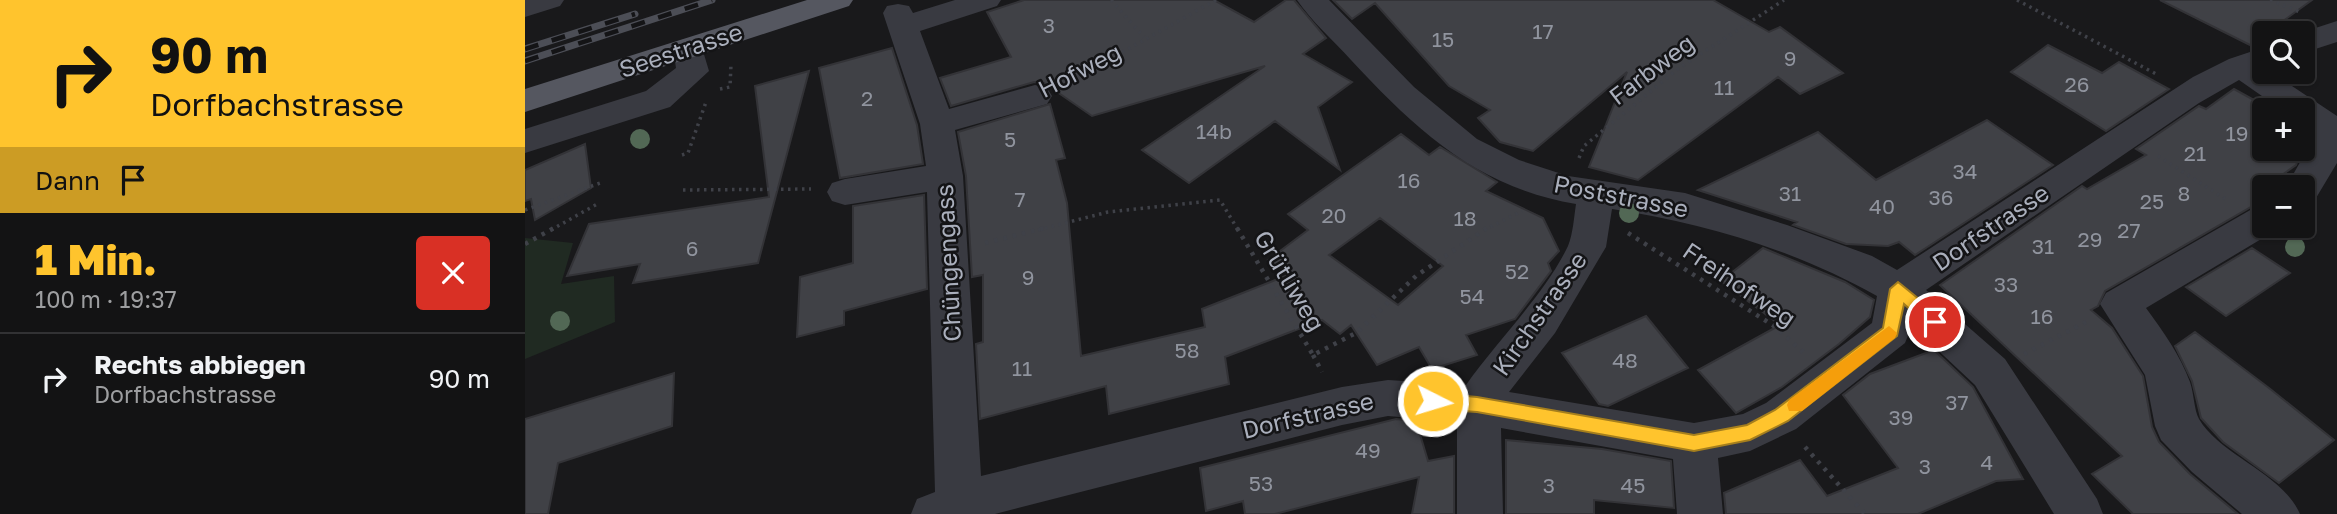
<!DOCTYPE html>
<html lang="de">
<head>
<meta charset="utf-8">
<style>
  :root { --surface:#131314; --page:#202022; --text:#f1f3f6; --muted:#9d9ea0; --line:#323234; --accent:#ffc42d }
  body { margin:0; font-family:"Golos Text",sans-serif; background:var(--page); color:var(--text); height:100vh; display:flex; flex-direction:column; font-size:26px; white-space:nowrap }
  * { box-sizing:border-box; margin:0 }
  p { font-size:23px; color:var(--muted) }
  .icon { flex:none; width:38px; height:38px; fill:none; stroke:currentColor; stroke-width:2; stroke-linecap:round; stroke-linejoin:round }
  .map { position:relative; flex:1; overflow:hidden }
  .sheet { display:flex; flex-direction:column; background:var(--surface); width:525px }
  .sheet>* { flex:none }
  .top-card { background:#ffc42d; color:#111; overflow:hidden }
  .buttons { position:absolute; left:1727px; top:21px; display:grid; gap:14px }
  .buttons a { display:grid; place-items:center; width:63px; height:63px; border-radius:7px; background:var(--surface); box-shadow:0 2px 5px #0004,0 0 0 2px var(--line); font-size:35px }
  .pin { position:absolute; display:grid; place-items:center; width:60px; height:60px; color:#fff; margin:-30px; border:4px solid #fff; border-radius:50%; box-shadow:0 2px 7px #0007 }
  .me { position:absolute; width:77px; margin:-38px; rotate:95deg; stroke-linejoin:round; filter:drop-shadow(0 0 5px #0008) }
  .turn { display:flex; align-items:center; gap:24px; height:147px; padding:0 35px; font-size:32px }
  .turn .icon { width:91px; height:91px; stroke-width:2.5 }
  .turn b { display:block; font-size:49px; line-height:60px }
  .then { display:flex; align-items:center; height:66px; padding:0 35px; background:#0003; gap:14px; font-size:26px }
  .round { display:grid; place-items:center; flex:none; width:74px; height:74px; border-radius:7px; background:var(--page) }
  .head { display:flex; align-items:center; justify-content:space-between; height:119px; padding:0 35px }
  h1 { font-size:42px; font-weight:800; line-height:52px; color:var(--accent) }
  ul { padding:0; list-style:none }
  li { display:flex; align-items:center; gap:21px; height:91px; padding:0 35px; border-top:2px solid var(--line) }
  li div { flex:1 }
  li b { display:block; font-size:26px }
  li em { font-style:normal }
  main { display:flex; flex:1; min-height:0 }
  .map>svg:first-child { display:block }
  .green { fill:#202a22 }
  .building { fill:#404146; stroke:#333337; stroke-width:2; fill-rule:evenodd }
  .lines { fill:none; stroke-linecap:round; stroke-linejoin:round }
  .path-far1 { stroke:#3f4148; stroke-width:3.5; stroke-dasharray:2.5 4.5; stroke-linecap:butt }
  .path { stroke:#3f4148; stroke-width:4.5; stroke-dasharray:3.5 6; stroke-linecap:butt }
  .minor { fill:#393a41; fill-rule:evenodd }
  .major { fill:#555760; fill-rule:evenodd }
  .rail-casing { stroke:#4c4e56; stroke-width:7 }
  .rail { stroke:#141416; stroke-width:4.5; stroke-dasharray:14; stroke-linecap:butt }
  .tree { fill:#526855 }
  .route { fill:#ffc42d; stroke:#a67f1d; stroke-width:2 }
  .slow { fill:#f59e0b }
  .labels { text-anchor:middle; stroke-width:5; stroke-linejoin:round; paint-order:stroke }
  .number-label { font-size:21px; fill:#90949e }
  .street-label { font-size:24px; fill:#aaafbc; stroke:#141416 }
</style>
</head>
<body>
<main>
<section class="sheet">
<div class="top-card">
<div class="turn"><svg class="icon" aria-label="right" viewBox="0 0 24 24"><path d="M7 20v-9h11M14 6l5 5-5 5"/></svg><div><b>90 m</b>Dorfbachstrasse</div></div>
<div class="then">Dann<svg class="icon" aria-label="arrive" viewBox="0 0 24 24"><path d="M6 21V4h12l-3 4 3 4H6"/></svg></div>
</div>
<div class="head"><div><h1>1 Min.</h1><p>100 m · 19:37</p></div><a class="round" style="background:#d93025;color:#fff"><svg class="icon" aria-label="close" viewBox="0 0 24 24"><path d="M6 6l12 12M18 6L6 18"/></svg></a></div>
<ul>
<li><svg class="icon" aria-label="right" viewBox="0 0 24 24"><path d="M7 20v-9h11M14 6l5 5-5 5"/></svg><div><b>Rechts abbiegen</b><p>Dorfbachstrasse</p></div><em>90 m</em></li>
</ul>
</section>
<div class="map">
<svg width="1812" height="514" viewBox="0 0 1812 514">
  <rect width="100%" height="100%" fill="#19191b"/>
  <path class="green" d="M0,238L48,243L36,284L89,276L90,322L0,359Z"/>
  <path class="building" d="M499,0H689L729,22L761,0H769L801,38L778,54L827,82L793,107L815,170L750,121L664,183L617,150L740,66L567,116L519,83L509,82L426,106L415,78L486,57L462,12Z
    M808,0H1188L1244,32L1255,27L1318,73L1275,94L1253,77L1113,180L1064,167L1102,72L1008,151L975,142L953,118L965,110L924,86L850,3L827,19Z
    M1635,0H1787L1725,45Z
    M1523,45L1577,73L1594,62L1644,89L1581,131L1486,72Z
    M367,48L392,125L398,164L315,178L294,68Z
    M284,71L233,263L108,283L115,264L42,276L64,224L244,197L230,86Z
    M1709,89L1747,110H1740V149H1770L1773,160L1771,165L1740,187V203L1726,207L1580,291L1573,306L1566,310L1587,328L1618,376L1627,427L1634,442L1665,474L1713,514H1608L1567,474L1597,456L1415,285L1557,186L1562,189L1621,155L1611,149L1674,106L1681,109Z
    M525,104L540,158L531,160L542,203L556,356L680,327L677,309L763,275L743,260L783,230L763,214L876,134L904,155L915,147L972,182L961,191L1018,218L1034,251L1023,263L1026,271L990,319L941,335L952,355L907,369L894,347L852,365L826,325L815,334L797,320L700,357L704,384L584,414L581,386L455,419L451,344L458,342V275L447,277L441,176L433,132ZM855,218L918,266L873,305L804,255Z
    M1462,120L1528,165L1390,255L1374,242L1363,246L1321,244L1268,225L1272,222L1173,190L1293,132L1351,180Z
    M60,144L66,188L10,220L6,199L0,201V170Z
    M399,195L402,289L319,311V325L272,337L275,277L328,263V206Z
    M1238,248L1320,282L1349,300L1345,317L1314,344L1257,387L1211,413L1173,370L1255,325L1196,281Z
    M1727,248L1765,273L1701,316L1661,287Z
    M1121,316L1163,368L1083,406L1074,404L1037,353Z
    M1670,332L1744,388L1809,440L1754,483L1698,442L1676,418L1667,381L1650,346Z
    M1409,350L1448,387L1498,479L1471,481L1393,514H1201L1199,493L1275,460L1302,496L1373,468L1318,395L1345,374Z
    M149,373L147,426L33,463L23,514H0V419Z
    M871,419L891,421L903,461L929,456V514H887L894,477L750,514H720L718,501L681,511L675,468Z
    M981,440L1077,449L1146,461L1149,508L1069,500V514H981Z"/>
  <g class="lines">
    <path class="path-far1" d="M586,0L619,37
      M1492,0L1633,75
      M1745,0L1775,12
      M542,83L691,0
      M195,89L205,87L206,64
      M157,155L163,153L181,102
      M1633,156L1702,200
      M1054,158L1059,146L1154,68L1259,0
      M158,190L286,189
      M0,210L78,182
      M26,230L74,203
      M513,230L583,212L695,200L713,230
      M959,230L997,211"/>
    <path class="path" d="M712,228L788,355L831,333L891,276L962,228
      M1103,233L1249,326L1278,352
      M460,243L520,228
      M0,244L29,228
      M1499,354L1563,321
      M788,355L797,372
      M1280,447L1340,514"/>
    <path class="minor" d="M0,0H39L35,6L0,17Z
      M430,0H476L472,6L395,31L424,109L510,85L522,88L527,96L522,104L430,130L438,176L456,476L817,387L863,380L941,385C972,341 1020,294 1043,246C1048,234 1049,217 1051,204C953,188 890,129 826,60C808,40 787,22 772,0H804L889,87L952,139L994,160L1043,176L1160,193L1262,225L1347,256L1372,270L1668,77L1704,59L1740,47V72H1746L1812,116V163L1791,198L1778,202V187H1761L1791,134L1778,125V110H1757L1714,80L1674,103L1401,290L1480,359L1572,499L1578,514H1529L1450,385L1387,326L1380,343L1271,429L1225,451L1193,458L1198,514H1152L1148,459L976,428L978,514H932V422L863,416L817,425L470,514H386L392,499L410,492L402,192L320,205L307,201L302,192L307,183L320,179L401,166L395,124L358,13L362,6L373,4L384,6L388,13ZM1087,209C1179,223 1270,250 1352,296L1347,323L1241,403L1218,414L1169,423L984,392L1030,333L1075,257L1081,247Z
      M1812,21V42L1778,53V33H1775Z
      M164,38L175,41L184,71L145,107L0,153V129L121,91L151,68L148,48L153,41Z
      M1740,205V226H1755L1753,229L1621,308C1638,331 1655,355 1665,382C1669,393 1669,410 1674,419C1696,456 1757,473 1775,514H1717L1667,472L1636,440L1630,426L1620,375L1575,304L1581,293L1727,209Z"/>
    <path class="major" d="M282,0H328L324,6L0,112V89Z"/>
    <g class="rail-casing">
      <path id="rail" d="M0,49L110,14
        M0,61L187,0"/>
    </g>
    <use href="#rail" class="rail"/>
  </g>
  <g class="tree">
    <circle cx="115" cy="139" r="10"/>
    <circle cx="1104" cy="213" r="10"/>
    <circle cx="1770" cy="247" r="10"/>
    <circle cx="35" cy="321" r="10"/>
  </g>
  <path class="route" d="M1373,282L1416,317L1419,322L1416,327H1404L1379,304L1372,336L1263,421L1225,440L1169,451L952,412L908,409L899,401L908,393L952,397L1169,435L1222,425L1250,410L1358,328L1365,289Z"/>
  <path class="slow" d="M1364,326L1372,333L1370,338L1277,411H1264L1262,405L1264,400Z"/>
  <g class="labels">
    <g class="number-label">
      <text x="524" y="33">3</text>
      <text x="1018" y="39">17</text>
      <text x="918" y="47">15</text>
      <text x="1265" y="66">9</text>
      <text x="1552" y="92">26</text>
      <text x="1199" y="95">11</text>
      <text x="342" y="106">2</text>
      <text x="689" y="139">14b</text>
      <text x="1712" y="141">19</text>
      <text x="485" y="147">5</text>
      <text x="1670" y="161">21</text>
      <text x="1440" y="179">34</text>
      <text x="884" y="188">16</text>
      <text x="1265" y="201">31</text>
      <text x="1659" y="201">8</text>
      <text x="1416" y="205">36</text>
      <text x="495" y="207">7</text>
      <text x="1627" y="209">25</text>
      <text x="1357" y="214">40</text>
      <text x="809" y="223">20</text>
      <text x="940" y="226">18</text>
      <text x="1604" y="238">27</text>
      <text x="1565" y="247">29</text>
      <text x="1518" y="254">31</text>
      <text x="167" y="256">6</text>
      <text x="992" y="279">52</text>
      <text x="503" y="285">9</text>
      <text x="1481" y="292">33</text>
      <text x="947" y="304">54</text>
      <text x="1517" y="324">16</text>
      <text x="662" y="358">58</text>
      <text x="1100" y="368">48</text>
      <text x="497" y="376">11</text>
      <text x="1432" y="410">37</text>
      <text x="1376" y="425">39</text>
      <text x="843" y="458">49</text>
      <text x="1462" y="470">4</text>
      <text x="1400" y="474">3</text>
      <text x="736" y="491">53</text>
      <text x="1024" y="493">3</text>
      <text x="1108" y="493">45</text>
    </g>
    <g class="street-label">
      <text transform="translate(156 51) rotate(-18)" y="8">Seestrasse</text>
      <text transform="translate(1127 70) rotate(-37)" y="8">Farbweg</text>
      <text transform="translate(555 71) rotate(-27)" y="8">Hofweg</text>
      <text transform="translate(1096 197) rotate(11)" y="8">Poststrasse</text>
      <text transform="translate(1466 228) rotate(-34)" y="8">Dorfstrasse</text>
      <text transform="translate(424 263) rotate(-93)" y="8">Chüngengass</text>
      <text transform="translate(764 281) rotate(59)" y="8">Grütliweg</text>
      <text transform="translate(1214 285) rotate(34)" y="8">Freihofweg</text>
      <text transform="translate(1015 314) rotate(-55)" y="8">Kirchstrasse</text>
      <text transform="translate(783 416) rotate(-13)" y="8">Dorfstrasse</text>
    </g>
  </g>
</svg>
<div class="buttons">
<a><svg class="icon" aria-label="search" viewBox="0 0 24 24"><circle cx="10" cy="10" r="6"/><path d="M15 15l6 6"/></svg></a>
<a>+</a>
<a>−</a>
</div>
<div class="pin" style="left:1410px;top:322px;background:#d93025"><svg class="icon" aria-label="arrive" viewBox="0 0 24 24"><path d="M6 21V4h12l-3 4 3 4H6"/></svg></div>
<svg class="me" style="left:908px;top:401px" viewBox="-20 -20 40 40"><circle r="17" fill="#ffc42d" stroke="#fff" stroke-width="3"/><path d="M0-11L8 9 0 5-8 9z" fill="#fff"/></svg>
</div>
</main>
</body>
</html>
